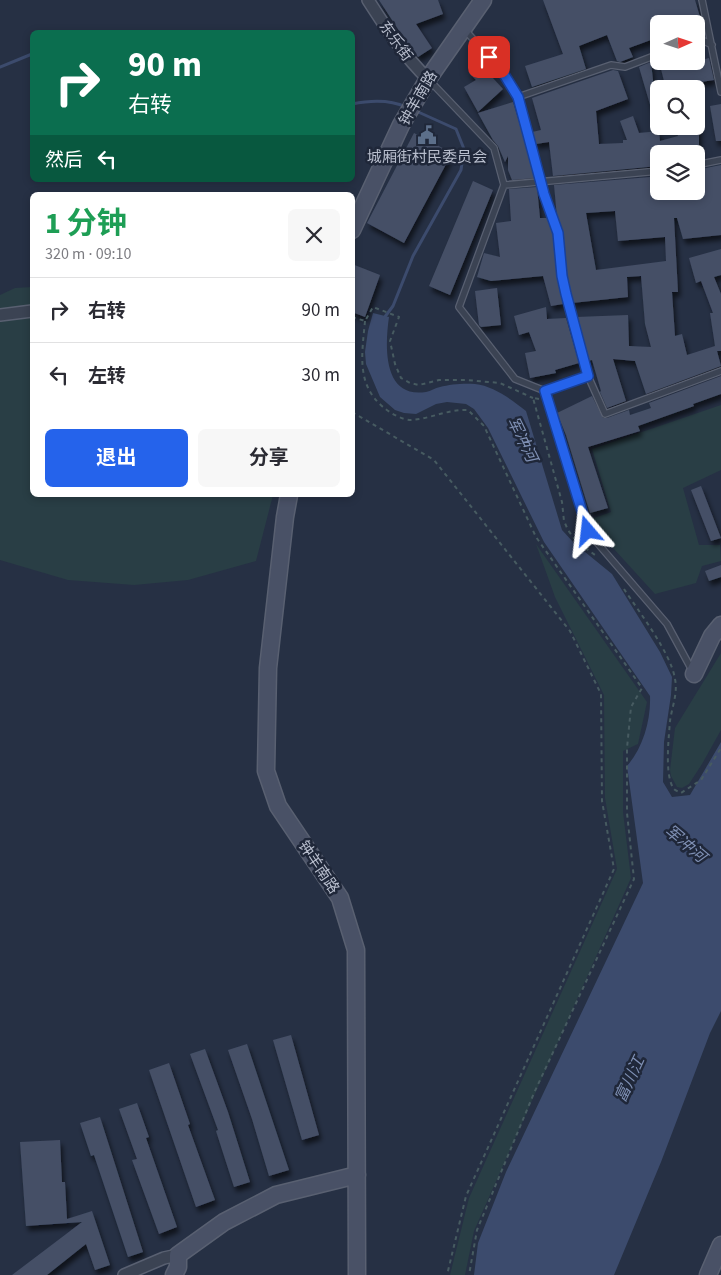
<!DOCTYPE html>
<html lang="zh">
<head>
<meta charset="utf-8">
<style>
  :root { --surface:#fff; --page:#f7f7f7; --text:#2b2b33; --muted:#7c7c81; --line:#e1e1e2; --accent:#2563eb }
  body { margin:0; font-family:"Source Sans 3","Noto Sans SC",sans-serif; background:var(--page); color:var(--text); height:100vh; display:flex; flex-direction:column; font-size:19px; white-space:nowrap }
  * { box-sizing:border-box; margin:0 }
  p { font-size:16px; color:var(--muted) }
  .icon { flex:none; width:28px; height:28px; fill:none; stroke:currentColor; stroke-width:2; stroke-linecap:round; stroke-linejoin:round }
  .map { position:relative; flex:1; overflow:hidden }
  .drawer { position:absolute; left:30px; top:192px; width:325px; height:305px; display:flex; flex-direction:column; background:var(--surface); border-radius:8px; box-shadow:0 2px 8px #0003 }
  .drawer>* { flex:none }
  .top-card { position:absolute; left:30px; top:30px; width:325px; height:152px; border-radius:8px; box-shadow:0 2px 8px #0003; background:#0b6e4f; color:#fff; overflow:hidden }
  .needle { width:32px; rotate:87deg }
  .buttons { position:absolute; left:650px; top:15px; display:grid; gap:10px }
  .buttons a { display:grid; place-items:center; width:55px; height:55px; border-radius:8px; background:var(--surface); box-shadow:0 2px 8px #0003; font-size:25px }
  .pin { position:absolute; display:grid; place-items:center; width:42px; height:42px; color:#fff; margin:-21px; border-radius:10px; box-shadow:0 2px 8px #0006 }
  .me { position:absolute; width:55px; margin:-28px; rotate:343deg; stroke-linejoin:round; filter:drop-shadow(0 0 4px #0008) }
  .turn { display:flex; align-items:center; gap:18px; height:105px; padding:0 15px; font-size:22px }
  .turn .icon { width:65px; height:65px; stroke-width:2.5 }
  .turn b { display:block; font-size:35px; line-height:42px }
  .then { display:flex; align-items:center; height:48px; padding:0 15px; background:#0003; gap:10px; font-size:19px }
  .round { display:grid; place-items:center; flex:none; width:52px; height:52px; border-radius:8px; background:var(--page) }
  .overview { display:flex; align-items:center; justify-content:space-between; height:85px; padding:0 15px }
  h1 { font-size:30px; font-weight:700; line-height:38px; color:#1e9e55 }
  .button { display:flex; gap:10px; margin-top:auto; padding:10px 15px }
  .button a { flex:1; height:58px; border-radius:8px; background:var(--accent); color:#fff; font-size:20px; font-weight:700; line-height:58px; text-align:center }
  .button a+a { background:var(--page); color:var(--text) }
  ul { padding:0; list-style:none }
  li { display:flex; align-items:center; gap:15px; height:65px; padding:0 15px; border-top:1px solid var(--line) }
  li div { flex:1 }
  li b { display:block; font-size:19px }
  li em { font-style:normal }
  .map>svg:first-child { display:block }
  .green { fill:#293e45 }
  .water { fill:#3c4b6d }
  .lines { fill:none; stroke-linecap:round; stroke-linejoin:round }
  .stream { stroke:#3c4b6d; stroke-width:3 }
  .building { fill:#454f66; fill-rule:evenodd; filter:url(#shadow) }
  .lane-casing { stroke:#596071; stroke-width:8 }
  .street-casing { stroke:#596071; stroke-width:14 }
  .secondary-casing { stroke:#596071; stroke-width:19 }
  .path { stroke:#475b61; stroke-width:2; stroke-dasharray:4 4; stroke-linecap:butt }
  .lane { stroke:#3b4353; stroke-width:5.5 }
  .street { stroke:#3b4353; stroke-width:11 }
  .secondary { stroke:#495166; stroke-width:16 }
  .route-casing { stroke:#184099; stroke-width:12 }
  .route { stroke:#2563eb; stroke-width:9 }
  .labels { text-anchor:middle; stroke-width:5; stroke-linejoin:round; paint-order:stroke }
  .street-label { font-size:15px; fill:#b8becd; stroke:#1f2739 }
  .poi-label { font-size:15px; fill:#b8becd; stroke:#1f2739 }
  .water-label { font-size:16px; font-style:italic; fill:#7f90b4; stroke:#1f2739 }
</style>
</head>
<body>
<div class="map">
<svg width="721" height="1275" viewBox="0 0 721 1275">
  <defs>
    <filter id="shadow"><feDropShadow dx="2.5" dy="5" stdDeviation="2.5" flood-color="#0009"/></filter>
  </defs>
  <rect width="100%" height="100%" fill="#263044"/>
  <path class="green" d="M32,287V495H273L256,561L188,580L134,585L68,580L0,560V295L15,288Z
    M721,405V470L683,488L699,545H720L721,561L702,566L696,583L655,594L593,526L591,519L611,512L592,449Z
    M536,544L647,702L638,744L623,751V812L631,878L474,1231L465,1275H450L469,1198L617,869L605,798L604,695L555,597Z
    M721,653V730L702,764L689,784L682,788L677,787L671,776L670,770L675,728Z"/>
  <path class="water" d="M373,313L389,317C385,345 382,399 426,392C431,391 435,388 440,387C450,384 465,383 475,384C494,386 512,400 526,411L562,530L574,543L612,574L660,652L672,677L671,695L664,742L663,782L672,797L690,795L721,742V1011L710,1033L661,1162L614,1275H474L478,1243L506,1172L643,883L627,766C643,748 651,720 650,696L544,542L488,428L474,409L466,404L447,402L436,404L416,414L404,413L395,410L380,397L366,364L365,352L368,331Z"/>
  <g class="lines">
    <path class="stream" d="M0,67L32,54
      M352,104C371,100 389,99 406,107
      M384,318L393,306L413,256L461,170L464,149L456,129L416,111"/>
  </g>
  <path class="building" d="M379,0H438L443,14L416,24L432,48L418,57L407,43Z
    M543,0H695L702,24H659V37L629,48L633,57L620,62L617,61L607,35L579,46L586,69L532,87L525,66L563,54Z
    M709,58L714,80L694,83L693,80L665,85L659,61H682L683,65Z
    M651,62L656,107L651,108L639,67Z
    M480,64L503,89L478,112L464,87L476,80L469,73Z
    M613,70L618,71L628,99L596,111L599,144L623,143V140H627L620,121L633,116L639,133L659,131L660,141L678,136L675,126H699V154H659V166L553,176L549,142L536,144V146L532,132L541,130L532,98Z
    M513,102L523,135L535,178L512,180L508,170V156L505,162L498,146L493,140L478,113Z
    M721,104V141H716L710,106Z
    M414,133L452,153L404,243L367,223Z
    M721,165V235L683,239L677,218H674L678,292H672L675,336L682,334L687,355L715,346L710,313H713L701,281L696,283L689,258L721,249V275L714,277L721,294V351H717L721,366L646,394L635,361L613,359L626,401L607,408L600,392L601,391L592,360L588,361L576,317L628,315L629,346L651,347L645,324L641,276L627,277L628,297L572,303L567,275L563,232L557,217L554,185L650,177L651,191H696V170ZM615,211L618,241L665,237L666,261L596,270L586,213Z
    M473,181L493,190L450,295L429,286Z
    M537,187L540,218H548L553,234L557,277L563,304L551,306L543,276L491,281L477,277L484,253L500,257L496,223L511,221L509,189Z
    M352,264L380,275L365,317L352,312Z
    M497,288L501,325L481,327L479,325L475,291Z
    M546,307L547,319L566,318L579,363L555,370L556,373L530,378L525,353L536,351L529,332L519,335L514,316Z
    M721,376V394L693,404L694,406L638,426L640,431L588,447L608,508L590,513L566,435L557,413L592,396L603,418H607L629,410L630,415L651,408L649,403Z
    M701,486L721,538L711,541L691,490Z
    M721,565V577L709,581L705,571Z
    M291,1035L319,1135L302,1140L273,1040Z
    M247,1044L289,1170L269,1176L252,1119L228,1050Z
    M205,1049L228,1112L250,1182L234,1187L216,1131L218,1130L190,1054Z
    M169,1063L190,1124L188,1125L215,1200L196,1207L149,1070Z
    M137,1103L149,1137L146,1138L177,1227L159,1234L132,1160L137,1159L119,1109Z
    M100,1117L143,1252L128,1257L94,1155L91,1156L80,1123Z
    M60,1140L62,1182H65L67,1219L92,1211L110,1265L95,1270L86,1244L47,1275H12L82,1222L26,1226L20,1142Z"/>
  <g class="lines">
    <g class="lane-casing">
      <path id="lane" d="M702,0L721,92
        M464,29L502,71L518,97L544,194L558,233L562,276L569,311L588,376L545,391
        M696,40L700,39L712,45
        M429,80L494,148L504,185L459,307L515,379L545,391L587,531L667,624L693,672
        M518,97L611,65L625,67L659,54
        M696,165L721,160
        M504,185L659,171
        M588,376L605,414L721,371"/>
    </g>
    <g class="street-casing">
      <path id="street" d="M368,0C386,28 404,56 428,79
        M0,315L32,311
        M124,1275L164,1258L178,1255"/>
    </g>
    <g class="secondary-casing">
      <path id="secondary" d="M352,230L401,125L428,79L483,0
        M289,495L285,517L268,668L266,771L278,806L340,898L356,950L357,1275
        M694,674L712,636L721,625
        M174,1275L178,1267V1255L224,1222L276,1195L357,1175
        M708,1275L721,1245"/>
    </g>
    <path class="path" d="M352,317L365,321L373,307L399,317L390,341L395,364L401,378L410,383L419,385L439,380H466L500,383L533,398
      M365,321C362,354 356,384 383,407C390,413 402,420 411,420C430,419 448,409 468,410L484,426L536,537L642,688L631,707L627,748V813L634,879L534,1093L477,1230L469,1275
      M539,399L533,398L562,502L564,521L568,530L576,541L595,555
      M352,412L434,460L570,631L601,694L602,801L614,869L466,1196L447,1275
      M624,589C639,612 671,653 675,679C678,693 672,707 670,721C669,736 664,776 674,789C675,790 679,792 681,793L701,780L721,748"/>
    <use href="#lane" class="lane"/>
    <use href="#street" class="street"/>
    <use href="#secondary" class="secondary"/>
  </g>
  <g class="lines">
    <g class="route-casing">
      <path id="route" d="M489,57L502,71L518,97L544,194L558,233L562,276L566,294L588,376L545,391L588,531"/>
    </g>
    <use href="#route" class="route"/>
  </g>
  <defs>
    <g id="civic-bare" transform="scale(1.5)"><path d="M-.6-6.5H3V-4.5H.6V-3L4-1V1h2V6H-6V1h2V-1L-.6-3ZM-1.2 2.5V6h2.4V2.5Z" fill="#5c6f8a" stroke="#1f2739" stroke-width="2.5" paint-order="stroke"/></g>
  </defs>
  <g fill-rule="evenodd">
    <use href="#civic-bare" x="427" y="135"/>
  </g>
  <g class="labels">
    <g class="street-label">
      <text transform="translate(396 41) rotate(54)" y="5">东乐街</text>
      <text transform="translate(418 98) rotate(-60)" y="5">钟羊南路</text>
      <text transform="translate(319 867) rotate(56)" y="5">钟羊南路</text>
    </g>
    <g class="poi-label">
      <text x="427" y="162">城厢街村民委员会</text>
    </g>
    <g class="water-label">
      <text transform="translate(523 439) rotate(64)" y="6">军冲河</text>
      <text transform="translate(686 843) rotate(40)" y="6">军冲河</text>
      <text transform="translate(629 1079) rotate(-65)" y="6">富川江</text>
    </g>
  </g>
</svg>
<div class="buttons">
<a><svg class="needle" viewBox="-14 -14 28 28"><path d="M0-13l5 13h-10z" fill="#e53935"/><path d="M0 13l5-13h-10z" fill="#7c7c81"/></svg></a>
<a><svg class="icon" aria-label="search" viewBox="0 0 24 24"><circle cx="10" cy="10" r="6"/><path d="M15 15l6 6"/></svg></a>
<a><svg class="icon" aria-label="layers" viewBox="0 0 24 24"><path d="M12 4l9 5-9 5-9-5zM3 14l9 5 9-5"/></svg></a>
</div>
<div class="pin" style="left:489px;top:57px;background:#d93025"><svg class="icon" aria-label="arrive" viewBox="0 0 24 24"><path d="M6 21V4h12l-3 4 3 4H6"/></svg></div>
<svg class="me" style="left:588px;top:531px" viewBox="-20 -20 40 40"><path d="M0-17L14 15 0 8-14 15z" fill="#2563eb" stroke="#fff" stroke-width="4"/></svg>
<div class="top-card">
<div class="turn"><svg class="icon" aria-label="right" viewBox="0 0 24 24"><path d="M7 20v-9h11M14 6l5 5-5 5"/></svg><div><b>90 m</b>右转</div></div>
<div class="then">然后<svg class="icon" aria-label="left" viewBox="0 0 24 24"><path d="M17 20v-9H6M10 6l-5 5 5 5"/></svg></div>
</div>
<section class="drawer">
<div class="overview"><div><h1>1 分钟</h1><p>320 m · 09:10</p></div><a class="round"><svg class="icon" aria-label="close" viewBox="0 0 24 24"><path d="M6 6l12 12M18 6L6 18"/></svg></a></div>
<ul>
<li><svg class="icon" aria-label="right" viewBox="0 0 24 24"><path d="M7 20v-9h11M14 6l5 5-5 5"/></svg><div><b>右转</b></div><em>90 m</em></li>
<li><svg class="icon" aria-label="left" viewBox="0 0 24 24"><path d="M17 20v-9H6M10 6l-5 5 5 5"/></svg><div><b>左转</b></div><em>30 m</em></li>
</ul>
<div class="button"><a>退出</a><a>分享</a></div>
</section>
</div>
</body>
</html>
